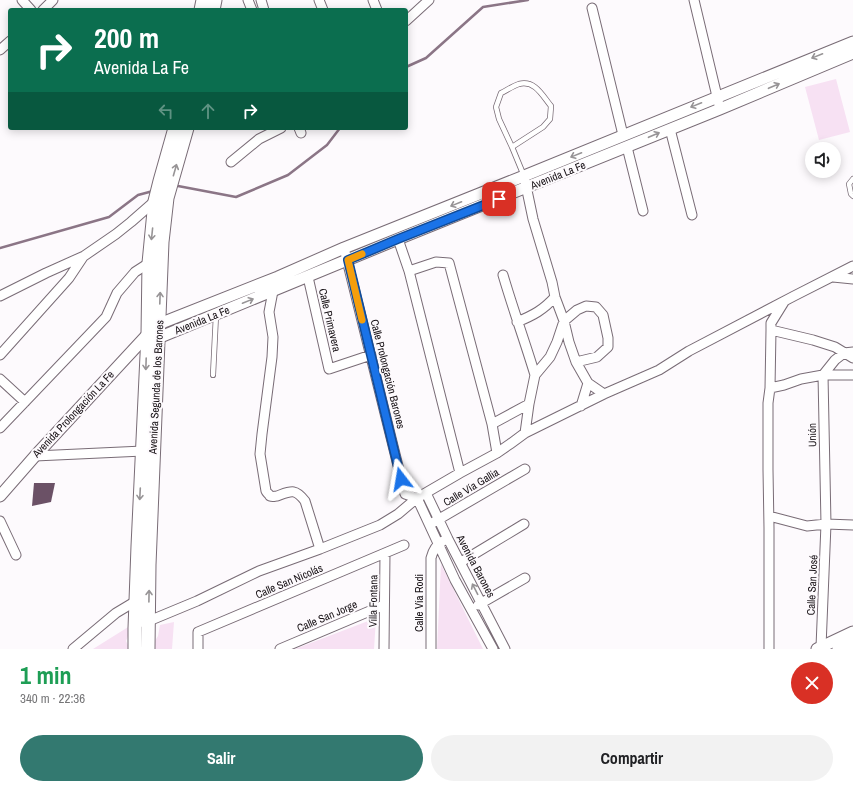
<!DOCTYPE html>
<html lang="es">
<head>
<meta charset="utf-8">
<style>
  :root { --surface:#fff; --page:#f2f2f2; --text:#202124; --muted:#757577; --accent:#337970 }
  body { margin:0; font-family:"Archivo Narrow",sans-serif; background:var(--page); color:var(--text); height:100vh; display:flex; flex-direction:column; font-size:15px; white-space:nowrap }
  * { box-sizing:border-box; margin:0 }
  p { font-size:13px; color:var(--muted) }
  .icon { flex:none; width:22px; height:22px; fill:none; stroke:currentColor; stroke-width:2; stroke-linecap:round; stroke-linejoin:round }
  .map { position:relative; height:649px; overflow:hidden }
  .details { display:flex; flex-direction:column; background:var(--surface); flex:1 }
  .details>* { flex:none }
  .banner { position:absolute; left:8px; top:8px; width:400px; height:122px; border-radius:4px; box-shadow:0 2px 10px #0003; background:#0b6e4f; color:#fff; overflow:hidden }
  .controls { position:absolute; left:805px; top:142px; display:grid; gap:8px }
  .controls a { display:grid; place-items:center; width:36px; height:36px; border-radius:50%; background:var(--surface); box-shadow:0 2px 10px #0003; font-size:20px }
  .pin { position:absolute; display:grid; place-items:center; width:34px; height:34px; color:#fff; margin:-17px; border-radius:8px; box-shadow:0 2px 6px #0006 }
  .me { position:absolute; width:44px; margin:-22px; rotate:346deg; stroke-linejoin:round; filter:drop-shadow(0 0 3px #0008) }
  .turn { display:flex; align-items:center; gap:14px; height:84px; padding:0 20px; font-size:18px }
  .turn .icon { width:52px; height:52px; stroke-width:2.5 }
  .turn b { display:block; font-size:28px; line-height:34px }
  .lanes { display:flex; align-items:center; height:38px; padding:0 20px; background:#0003; justify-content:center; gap:20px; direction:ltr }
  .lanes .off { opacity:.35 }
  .round { display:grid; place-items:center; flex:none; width:42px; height:42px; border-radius:21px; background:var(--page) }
  .head { display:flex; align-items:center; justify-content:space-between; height:68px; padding:0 20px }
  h1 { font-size:24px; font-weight:700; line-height:30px; color:#1e9e55 }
  .cta { display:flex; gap:8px; margin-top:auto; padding:8px 20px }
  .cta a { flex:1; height:46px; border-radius:24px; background:var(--accent); color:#fff; font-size:16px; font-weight:700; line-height:46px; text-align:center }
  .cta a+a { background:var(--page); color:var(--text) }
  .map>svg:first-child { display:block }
  .green { fill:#f7e1f3 }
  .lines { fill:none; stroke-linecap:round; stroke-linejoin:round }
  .stream { stroke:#8b7586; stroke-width:2.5 }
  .building { fill:#6b5166 }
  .service-casing { stroke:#796c76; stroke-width:6 }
  .minor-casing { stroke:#796c76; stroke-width:11 }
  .tertiary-casing { stroke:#796c76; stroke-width:13 }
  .secondary-casing { stroke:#796c76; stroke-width:15 }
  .service { stroke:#fff; stroke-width:4.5 }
  .minor { stroke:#fff; stroke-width:9 }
  .tertiary { stroke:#fff; stroke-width:11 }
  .secondary { stroke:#fff; stroke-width:13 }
  .oneway { stroke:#979496 }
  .route-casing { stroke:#114b97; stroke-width:10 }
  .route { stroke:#1a73e8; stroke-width:7 }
  .slow { stroke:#f59e0b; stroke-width:7 }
  .labels { text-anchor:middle; stroke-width:4; stroke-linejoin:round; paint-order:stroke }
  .street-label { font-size:11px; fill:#171115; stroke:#fdfafd }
</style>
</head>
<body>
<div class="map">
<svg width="853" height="649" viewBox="0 0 853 649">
  <rect width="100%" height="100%" fill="#fdfafd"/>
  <path class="green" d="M836,79L850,132L819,140L805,87Z
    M441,564L483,649H437Z
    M376,618L374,649H295Z
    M174,622L172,649H152L151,647L158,636L160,625Z
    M133,624L126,641L130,649H93Z"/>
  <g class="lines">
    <path class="stream" d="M406,67L426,58L483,7L528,0
      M178,186L236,197L288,175L327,145L340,128
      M0,248L109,217L138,195L153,191"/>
  </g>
  <path class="building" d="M34,483H55L51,502L32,506Z"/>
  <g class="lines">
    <g class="service-casing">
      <path id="service" d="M512,147L543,127L550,119L551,106C542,95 535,80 519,84C513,86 507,90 501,93L496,107L499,119L512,147L524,176
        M853,179L849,184L851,194L853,196
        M213,375L216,315"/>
    </g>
    <g class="minor-casing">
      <path id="minor" d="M22,0L31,10
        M248,0L252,10
        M261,0L264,10
        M319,0L323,10
        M373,0L377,10
        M694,0L720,109
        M592,8L623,135
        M43,10L53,0
        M406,21L429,0
        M0,50L10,41
        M299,128L301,133
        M670,129L692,215
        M627,147L643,211
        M231,162L259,139L281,128
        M525,181L533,219L552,282L555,297L564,321L569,342L576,362L588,383L604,394
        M398,239L409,271L460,473
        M344,248L405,494L417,498L455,580L493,649
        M409,271L436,262L449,263L492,424L497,453
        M503,275C513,309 525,342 535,375
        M308,277L329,369L371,355
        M833,277L853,279
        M275,285L273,291L269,312L273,337L272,357L262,434L260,454L266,491C266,492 270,495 270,496C273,497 275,496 277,496C291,491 295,488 305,501L320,549
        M0,296L46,273L84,256L116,234L131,222L155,201
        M517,322C534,315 543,310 555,297
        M771,330L813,340L835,347L853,358
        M0,355L69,278L83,257
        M0,379L25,402
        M770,388L784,385L801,379L823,375H853
        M529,404L535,375L550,357L557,342L564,321L577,310L586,306L596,307L603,315L608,338V347L597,357L576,362
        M581,406L588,383
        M492,424L529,404L525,433
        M0,428L106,317L117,293L135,272L149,263
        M35,456L143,451
        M426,493L448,539L505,649
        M769,516L807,526L826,524L853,525
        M0,521L16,555
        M434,522L525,469
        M461,562L524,524
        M478,605L525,578
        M144,623L197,601L259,571L320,549L380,525L398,514L417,498L460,473L497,453L510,444L525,433L604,394L659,370L689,351L794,296L853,266
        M821,647L826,524L823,375L835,360L844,353L853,352
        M73,649L116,613L136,601
        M198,649V632L404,545
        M280,649L384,605
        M384,649L385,553
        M431,649V558C433,550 436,545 443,541
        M769,649V528L768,470V403L770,388L771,330V323L784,302"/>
    </g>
    <g class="tertiary-casing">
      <path id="tertiary" d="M152,336L158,338L398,239L720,109L853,53
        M0,496L35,456L148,334L159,324L278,277L344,248L524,176L853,42
        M817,649L853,632"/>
    </g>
    <g class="secondary-casing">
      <path id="secondary" d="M201,10L203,0
        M213,10L215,0
        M135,649V628L138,546L148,334L149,263L155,201L160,181L175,128
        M148,649L149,565L162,242L167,198L187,128
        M839,649L853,642"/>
    </g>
    <use href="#service" class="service"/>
    <use href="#minor" class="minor"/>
    <use href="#tertiary" class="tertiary"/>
    <use href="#secondary" class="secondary"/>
  </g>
  <defs><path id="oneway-shaft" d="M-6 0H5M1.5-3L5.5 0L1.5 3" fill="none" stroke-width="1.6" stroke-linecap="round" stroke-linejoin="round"/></defs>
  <g class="oneway">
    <use href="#oneway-shaft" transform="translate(817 56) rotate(158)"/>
    <use href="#oneway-shaft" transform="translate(774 86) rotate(-23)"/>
    <use href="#oneway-shaft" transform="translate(696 105) rotate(158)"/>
    <use href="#oneway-shaft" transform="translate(654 135) rotate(-23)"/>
    <use href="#oneway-shaft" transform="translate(576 155) rotate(158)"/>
    <use href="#oneway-shaft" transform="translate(175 170) rotate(-74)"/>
    <use href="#oneway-shaft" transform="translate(456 204) rotate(158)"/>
    <use href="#oneway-shaft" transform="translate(152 234) rotate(96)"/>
    <use href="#oneway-shaft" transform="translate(160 298) rotate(-88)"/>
    <use href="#oneway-shaft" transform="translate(248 301) rotate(-22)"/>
    <use href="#oneway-shaft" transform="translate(146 364) rotate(92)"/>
    <use href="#oneway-shaft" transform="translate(140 494) rotate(93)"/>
    <use href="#oneway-shaft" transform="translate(475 589) rotate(-117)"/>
    <use href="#oneway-shaft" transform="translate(149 596) rotate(-89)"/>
  </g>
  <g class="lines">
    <g class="route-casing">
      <path id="route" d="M401,479L348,260L398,239L499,199"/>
    </g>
    <use href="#route" class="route"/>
    <path class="slow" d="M362,254L348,260L362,320"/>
  </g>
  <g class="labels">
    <g class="street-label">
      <text transform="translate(558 175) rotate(-22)" y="4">Avenida La Fe</text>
      <text transform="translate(202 320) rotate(-22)" y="4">Avenida La Fe</text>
      <text transform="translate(330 320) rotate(77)" y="4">Calle Primavera</text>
      <text transform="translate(388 374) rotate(76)" y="4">Calle Prolongación Barones</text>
      <text transform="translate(156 387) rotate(-87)" y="4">Avenida Segunda de los Barones</text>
      <text transform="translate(73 414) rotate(-47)" y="4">Avenida Prolongación La Fe</text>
      <text transform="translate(812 435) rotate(-91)" y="4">Unión</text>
      <text transform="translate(471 487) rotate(-31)" y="4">Calle Vía Gallia</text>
      <text transform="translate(476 566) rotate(62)" y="4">Avenida Barones</text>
      <text transform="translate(289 581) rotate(-23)" y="4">Calle San Nicolás</text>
      <text transform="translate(812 585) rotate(-87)" y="4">Calle San José</text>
      <text transform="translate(373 601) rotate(-89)" y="4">Villa Fontana</text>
      <text transform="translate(419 603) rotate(-90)" y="4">Calle Vía Rodi</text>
      <text transform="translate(327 616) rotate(-23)" y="4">Calle San Jorge</text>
    </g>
  </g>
</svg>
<div class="controls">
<a><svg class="icon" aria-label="sound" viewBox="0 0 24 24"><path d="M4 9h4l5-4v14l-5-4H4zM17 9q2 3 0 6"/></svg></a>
</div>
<div class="pin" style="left:499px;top:199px;background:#d93025"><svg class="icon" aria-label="arrive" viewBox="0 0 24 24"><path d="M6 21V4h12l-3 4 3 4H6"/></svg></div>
<svg class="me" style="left:401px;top:479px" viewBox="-20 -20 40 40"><path d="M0-17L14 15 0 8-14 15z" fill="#1a73e8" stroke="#fff" stroke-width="4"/></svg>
<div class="banner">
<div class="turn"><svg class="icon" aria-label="right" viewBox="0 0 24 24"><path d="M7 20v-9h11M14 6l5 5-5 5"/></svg><div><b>200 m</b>Avenida La Fe</div></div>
<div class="lanes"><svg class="icon off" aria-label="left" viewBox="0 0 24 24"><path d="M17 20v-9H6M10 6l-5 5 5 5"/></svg><svg class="icon off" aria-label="ahead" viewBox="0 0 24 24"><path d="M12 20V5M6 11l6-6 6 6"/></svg><svg class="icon" aria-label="right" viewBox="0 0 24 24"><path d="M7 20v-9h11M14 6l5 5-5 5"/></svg></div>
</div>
</div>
<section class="details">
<div class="head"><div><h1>1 min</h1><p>340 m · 22:36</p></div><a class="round" style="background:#d93025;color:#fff"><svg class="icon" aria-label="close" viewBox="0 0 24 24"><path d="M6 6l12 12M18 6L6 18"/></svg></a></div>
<div class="cta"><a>Salir</a><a>Compartir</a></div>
</section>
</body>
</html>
